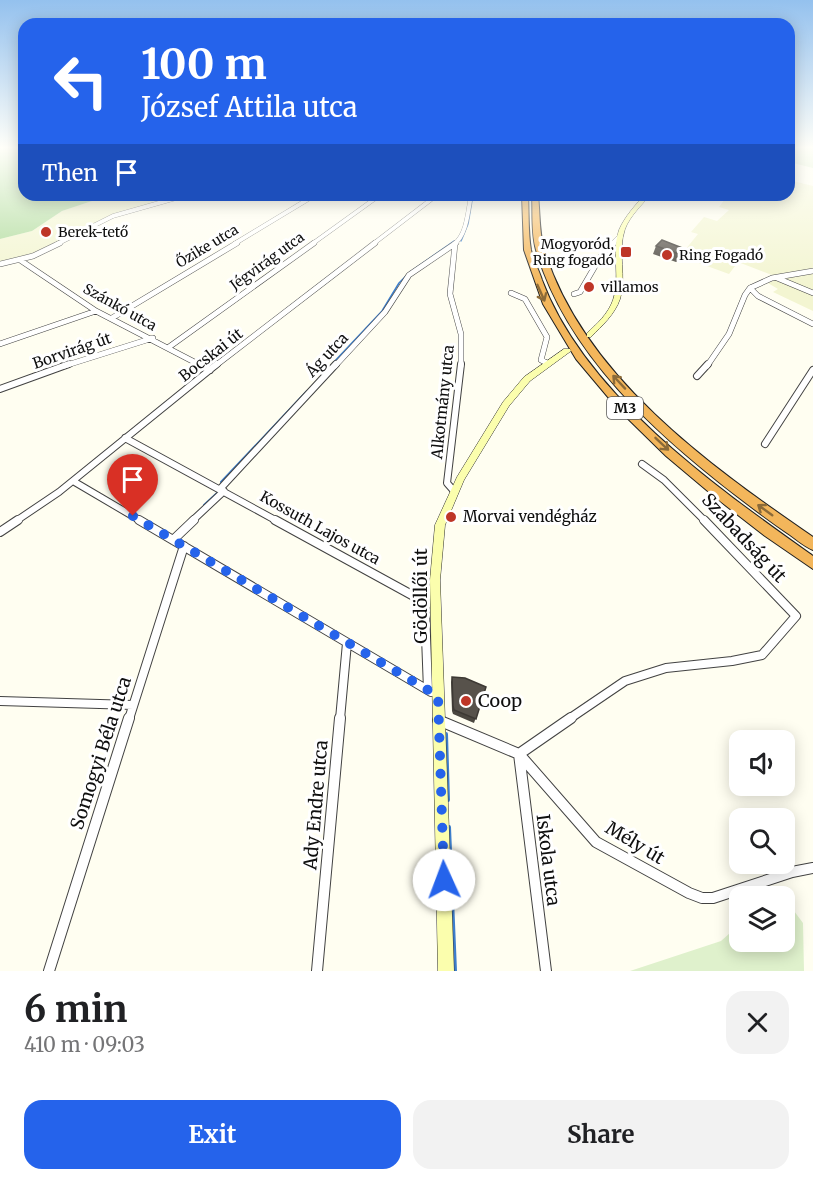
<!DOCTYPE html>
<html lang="en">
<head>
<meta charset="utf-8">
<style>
  :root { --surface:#fff; --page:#f2f2f2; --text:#202124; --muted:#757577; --accent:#2563eb }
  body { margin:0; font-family:Merriweather,serif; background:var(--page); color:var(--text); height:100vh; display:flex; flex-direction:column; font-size:22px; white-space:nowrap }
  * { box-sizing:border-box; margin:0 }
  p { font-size:20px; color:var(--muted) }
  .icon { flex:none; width:33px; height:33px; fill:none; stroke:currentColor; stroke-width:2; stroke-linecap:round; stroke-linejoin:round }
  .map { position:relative; height:971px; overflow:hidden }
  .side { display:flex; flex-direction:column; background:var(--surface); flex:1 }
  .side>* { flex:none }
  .guide { position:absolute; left:18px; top:18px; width:777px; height:183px; border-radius:18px; box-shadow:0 3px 15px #0003; background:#2563eb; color:#fff; overflow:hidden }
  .controls { position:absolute; left:729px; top:730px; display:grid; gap:12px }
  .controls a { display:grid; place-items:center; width:66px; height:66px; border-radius:12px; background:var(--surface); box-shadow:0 3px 15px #0003; font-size:30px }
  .pin { position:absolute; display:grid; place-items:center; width:51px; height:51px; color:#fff; margin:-62px -26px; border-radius:50% 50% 50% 0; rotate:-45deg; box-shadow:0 0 6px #0007 }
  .pin .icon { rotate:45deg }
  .me { position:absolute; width:66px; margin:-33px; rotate:358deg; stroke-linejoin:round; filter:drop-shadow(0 0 4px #0008) }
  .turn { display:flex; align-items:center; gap:21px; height:126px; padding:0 24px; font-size:27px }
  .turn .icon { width:78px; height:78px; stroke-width:2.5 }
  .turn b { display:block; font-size:42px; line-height:51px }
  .then { display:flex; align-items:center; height:57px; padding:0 24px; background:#0003; gap:12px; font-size:22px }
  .round { display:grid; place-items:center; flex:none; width:63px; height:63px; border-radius:18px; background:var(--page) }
  .overview { display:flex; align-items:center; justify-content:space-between; height:102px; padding:0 24px }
  h1 { font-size:36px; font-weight:700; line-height:45px }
  .action { display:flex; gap:12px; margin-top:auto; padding:12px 24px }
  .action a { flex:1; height:69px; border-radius:18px; background:var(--accent); color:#fff; font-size:24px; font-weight:700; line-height:69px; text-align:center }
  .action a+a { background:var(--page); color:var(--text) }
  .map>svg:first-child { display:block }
  .farmland { fill:#f3f5d1 }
  .green { fill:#cce9ba }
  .forest { fill:#adda9a }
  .pitch { fill:#dff1cc }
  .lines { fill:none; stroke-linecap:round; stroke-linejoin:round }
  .stream-far2 { stroke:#3d7ecc; stroke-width:1.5 }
  .stream-far1 { stroke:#3d7ecc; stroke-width:2 }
  .stream { stroke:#3d7ecc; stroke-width:4 }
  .minor-far4-casing { stroke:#424242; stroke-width:4.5 }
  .minor-far3-casing { stroke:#424242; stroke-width:6 }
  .minor-far2-casing { stroke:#424242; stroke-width:8 }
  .minor-far1-casing { stroke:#424242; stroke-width:10 }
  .minor-casing { stroke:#424242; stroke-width:12 }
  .secondary-casing { stroke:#313131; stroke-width:1 }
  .motorway-casing { stroke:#202020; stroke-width:2 }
  .minor-far4 { stroke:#fff; stroke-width:4 }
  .minor-far3 { stroke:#fff; stroke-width:5 }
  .minor-far2 { stroke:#fff; stroke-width:6 }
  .minor-far1 { stroke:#fff; stroke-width:8 }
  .minor { stroke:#fff; stroke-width:10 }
  .secondary { fill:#fbfead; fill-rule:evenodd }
  .motorway { fill:#f3b65b; fill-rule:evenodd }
  .wall { fill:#4b4740 }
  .shaded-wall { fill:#3d3934 }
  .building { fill:#57524b; stroke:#3d3934; stroke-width:1.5 }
  .oneway { stroke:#8c6b39 }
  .route { stroke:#2563eb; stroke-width:10; stroke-dasharray:0 18 }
  .poi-dot { fill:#be3627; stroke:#fff; stroke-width:2 }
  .labels { text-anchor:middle; stroke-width:6; stroke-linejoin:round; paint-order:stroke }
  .far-poi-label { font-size:14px; fill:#0f0f0f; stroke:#fff; text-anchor:start }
  .far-street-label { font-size:14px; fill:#0f0f0f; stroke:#fff }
  .shield { fill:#fff; stroke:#575757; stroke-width:1.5 }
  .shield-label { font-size:14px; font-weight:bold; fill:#0f0f0f }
  .street-label { font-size:15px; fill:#0f0f0f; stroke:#fff }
  .poi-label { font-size:15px; fill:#0f0f0f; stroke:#fff; text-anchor:start }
  .near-street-label { font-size:18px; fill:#0f0f0f; stroke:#fff }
  .near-poi-label { font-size:18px; fill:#0f0f0f; stroke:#fff; text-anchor:start }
</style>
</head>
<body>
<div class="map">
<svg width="813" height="971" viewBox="0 0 813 971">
  <rect width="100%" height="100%" fill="#fffef1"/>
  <path class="farmland" d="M789,180L813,186V311L773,292L778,289L768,283L780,278L738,262L729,274L696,262L701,257L685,250L698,234L691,232L704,217L717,221L729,210L719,207L728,195H789Z
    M110,195H184L113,215L34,254L0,263V239L32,231L62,211Z"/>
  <path class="green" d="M789,148H813V168L789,162Z"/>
  <path class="forest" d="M0,148H24V195H110L62,211L32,231L0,239Z"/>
  <path class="pitch" d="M785,899L803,923L804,971H630L721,941L739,925L740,942H784Z"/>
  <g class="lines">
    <path class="stream-far2" d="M461,241L468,224L473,195
      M410,272L454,241
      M333,363L382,311L399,283L406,276"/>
    <path class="stream-far1" d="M221,482L307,391
      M204,505L217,493"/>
    <path class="stream" d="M446,734L448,800
      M449,827L455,971"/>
    <g class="minor-far4-casing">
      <path id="minor-far4" d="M57,244L113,216L187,195
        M234,244L315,195
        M312,244L380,195
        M373,244L437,195
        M454,244C467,235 468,210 471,195
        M612,244L620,236"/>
    </g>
    <g class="minor-far3-casing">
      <path id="minor-far3" d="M455,244L450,294L461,334V366
        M20,260L96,311L202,366
        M0,264L33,256L60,243
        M777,278L813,293
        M750,288L758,296L813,324
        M511,293L525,299L547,337L541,360L547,363
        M574,294L580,292L601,256L614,243
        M112,318L237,243
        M0,344L96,311
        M169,347L314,243
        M64,366L153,338
        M215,366L375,243
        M335,366L385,312L409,275L456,243
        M707,366L729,334L745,295L750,288L772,278L813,271"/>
    </g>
    <g class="minor-far2-casing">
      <path id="minor-far2" d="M199,364L210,370
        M697,376L708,364
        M0,389L69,364
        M125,438L277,521
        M765,444L813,370
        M642,464L664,480L705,521
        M73,481L141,521
        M220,489L336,364
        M454,491L447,483L461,364
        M16,521L59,492L217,364
        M192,521L224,491"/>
    </g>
    <g class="minor-far1-casing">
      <path id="minor-far1" d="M139,520L431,692
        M275,520L421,600L425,610L428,690
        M0,532L18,520
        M173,540L194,520
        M0,701L133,705
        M129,719L184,546
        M340,719L347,643
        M569,719L625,681L666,668L732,661L762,655L796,616L704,520"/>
    </g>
    <g class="minor-casing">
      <path id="minor" d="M438,720L519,754L596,842L689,893L702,898H713L792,872L813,868
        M49,971L129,718
        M317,971L340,718
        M546,971L519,754L571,718"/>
    </g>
    <g class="secondary-casing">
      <path id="secondary" d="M644,195H650C641,206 630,216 625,229C617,252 627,277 620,299C615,314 602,326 591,337H587V333C597,324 608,314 613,300C621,278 611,252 619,230C625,216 635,206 644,195Z
        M564,349H570L571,351L530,381L509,406L464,480L445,525L440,580L454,971H438L430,580L435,525L457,477L503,402L524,377Z"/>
    </g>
    <g class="motorway-casing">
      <path id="motorway" d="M522,195H528C529,213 528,232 531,250C533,260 539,270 542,280C585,395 716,487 813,556V569L765,536L716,498L666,456L618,409L576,359L543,304L524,250Z
        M532,195H538C540,212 539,233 544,249C582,375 710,466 813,537V550C805,547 797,540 790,535C772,523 755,510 738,497C655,433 567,354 536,250C531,233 533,212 532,195Z"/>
    </g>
    <use href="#minor-far4" class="minor-far4"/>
    <use href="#minor-far3" class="minor-far3"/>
    <use href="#minor-far2" class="minor-far2"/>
    <use href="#minor-far1" class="minor-far1"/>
    <use href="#minor" class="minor"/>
    <use href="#secondary" class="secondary"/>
    <use href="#motorway" class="motorway"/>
  </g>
  <path class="wall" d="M656,246L685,249L681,257L676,262L653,254Z
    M452,677L486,687L474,723L453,714L452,711L451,682Z"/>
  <path class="shaded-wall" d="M685,249L681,257L676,262L679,254Z"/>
  <path class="building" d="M662,240L685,249L679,254L656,246Z
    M452,677L465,678L486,687L476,719L454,710L453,706Z"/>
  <defs><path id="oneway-shaft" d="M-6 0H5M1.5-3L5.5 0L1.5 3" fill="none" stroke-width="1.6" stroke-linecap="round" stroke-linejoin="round" transform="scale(1.5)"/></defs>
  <g class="oneway">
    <use href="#oneway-shaft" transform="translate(541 293) rotate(66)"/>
    <use href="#oneway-shaft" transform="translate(619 382) rotate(-133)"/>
    <use href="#oneway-shaft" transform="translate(662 444) rotate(43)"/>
    <use href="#oneway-shaft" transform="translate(765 510) rotate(-144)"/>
  </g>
  <linearGradient id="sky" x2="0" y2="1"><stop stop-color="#94c1ee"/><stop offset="0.52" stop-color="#fffff9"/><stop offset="1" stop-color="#fffff9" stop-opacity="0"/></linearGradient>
  <rect width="813" height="284" fill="url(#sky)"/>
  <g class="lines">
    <path class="route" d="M133,516L438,696L444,880"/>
  </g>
  <g class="poi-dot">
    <circle cx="46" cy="232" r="6"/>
    <rect x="620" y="246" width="12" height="12" rx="3"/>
    <circle cx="667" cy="255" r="6"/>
    <circle cx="589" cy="287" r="6"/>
    <circle cx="451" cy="517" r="6"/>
    <circle cx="466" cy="701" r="6"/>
  </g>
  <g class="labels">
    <g class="far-poi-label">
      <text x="58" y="237">Berek-tető</text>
      <text x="614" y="249" text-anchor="end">Mogyoród,<tspan x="614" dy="16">Ring fogadó</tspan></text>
      <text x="679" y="260">Ring Fogadó</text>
      <text x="601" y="292">villamos</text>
    </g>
    <g class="far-street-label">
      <text transform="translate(207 246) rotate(-31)" y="5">Őzike utca</text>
      <text transform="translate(267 261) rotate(-36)" y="5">Jégvirág utca</text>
      <text transform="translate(120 307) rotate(29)" y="5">Szánkó utca</text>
    </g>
    <rect class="shield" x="607" y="397" width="36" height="22" rx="4.5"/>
    <g class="shield-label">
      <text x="625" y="413">M3</text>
    </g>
    <g class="street-label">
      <text transform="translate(72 351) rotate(-19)" y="5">Borvirág út</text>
      <text transform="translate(211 355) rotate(-38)" y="5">Bocskai út</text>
      <text transform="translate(327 355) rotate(-47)" y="5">Ág utca</text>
      <text transform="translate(443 402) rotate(-84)" y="5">Alkotmány utca</text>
      <text transform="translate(320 528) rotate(29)" y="5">Kossuth Lajos utca</text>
    </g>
    <g class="poi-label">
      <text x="463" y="522">Morvai vendégház</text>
    </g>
    <g class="near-street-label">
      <text transform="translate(744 538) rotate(47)" y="6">Szabadság út</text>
      <text transform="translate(421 596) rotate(-90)" y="6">Gödöllői út</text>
      <text transform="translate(101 753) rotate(-72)" y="6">Somogyi Béla utca</text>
      <text transform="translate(316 805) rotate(-85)" y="6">Ady Endre utca</text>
      <text transform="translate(635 843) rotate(31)" y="6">Mély út</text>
      <text transform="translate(548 860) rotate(83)" y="6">Iskola utca</text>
    </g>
    <g class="near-poi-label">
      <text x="478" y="707">Coop</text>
    </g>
  </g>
</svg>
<div class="controls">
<a><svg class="icon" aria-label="sound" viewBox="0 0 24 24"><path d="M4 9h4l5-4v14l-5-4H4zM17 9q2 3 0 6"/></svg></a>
<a><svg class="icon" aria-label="search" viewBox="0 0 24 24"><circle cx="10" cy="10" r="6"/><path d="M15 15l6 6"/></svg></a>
<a><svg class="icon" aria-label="layers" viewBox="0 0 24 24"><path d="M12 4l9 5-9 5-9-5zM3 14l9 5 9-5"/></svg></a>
</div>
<div class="pin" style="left:133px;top:516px;background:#d93025"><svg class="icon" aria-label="arrive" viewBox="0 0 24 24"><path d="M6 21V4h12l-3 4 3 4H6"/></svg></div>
<svg class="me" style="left:444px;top:880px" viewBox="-20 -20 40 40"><circle r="19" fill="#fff"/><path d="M0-13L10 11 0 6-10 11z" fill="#2563eb"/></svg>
<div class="guide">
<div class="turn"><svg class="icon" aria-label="left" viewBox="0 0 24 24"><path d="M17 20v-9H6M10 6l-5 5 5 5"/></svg><div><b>100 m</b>József Attila utca</div></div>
<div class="then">Then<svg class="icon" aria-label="arrive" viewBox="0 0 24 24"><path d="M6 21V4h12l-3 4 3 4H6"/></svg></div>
</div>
</div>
<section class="side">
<div class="overview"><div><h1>6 min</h1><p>410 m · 09:03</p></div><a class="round"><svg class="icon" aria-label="close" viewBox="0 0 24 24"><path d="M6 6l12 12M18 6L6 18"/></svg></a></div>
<div class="action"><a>Exit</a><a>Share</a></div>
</section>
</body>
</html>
